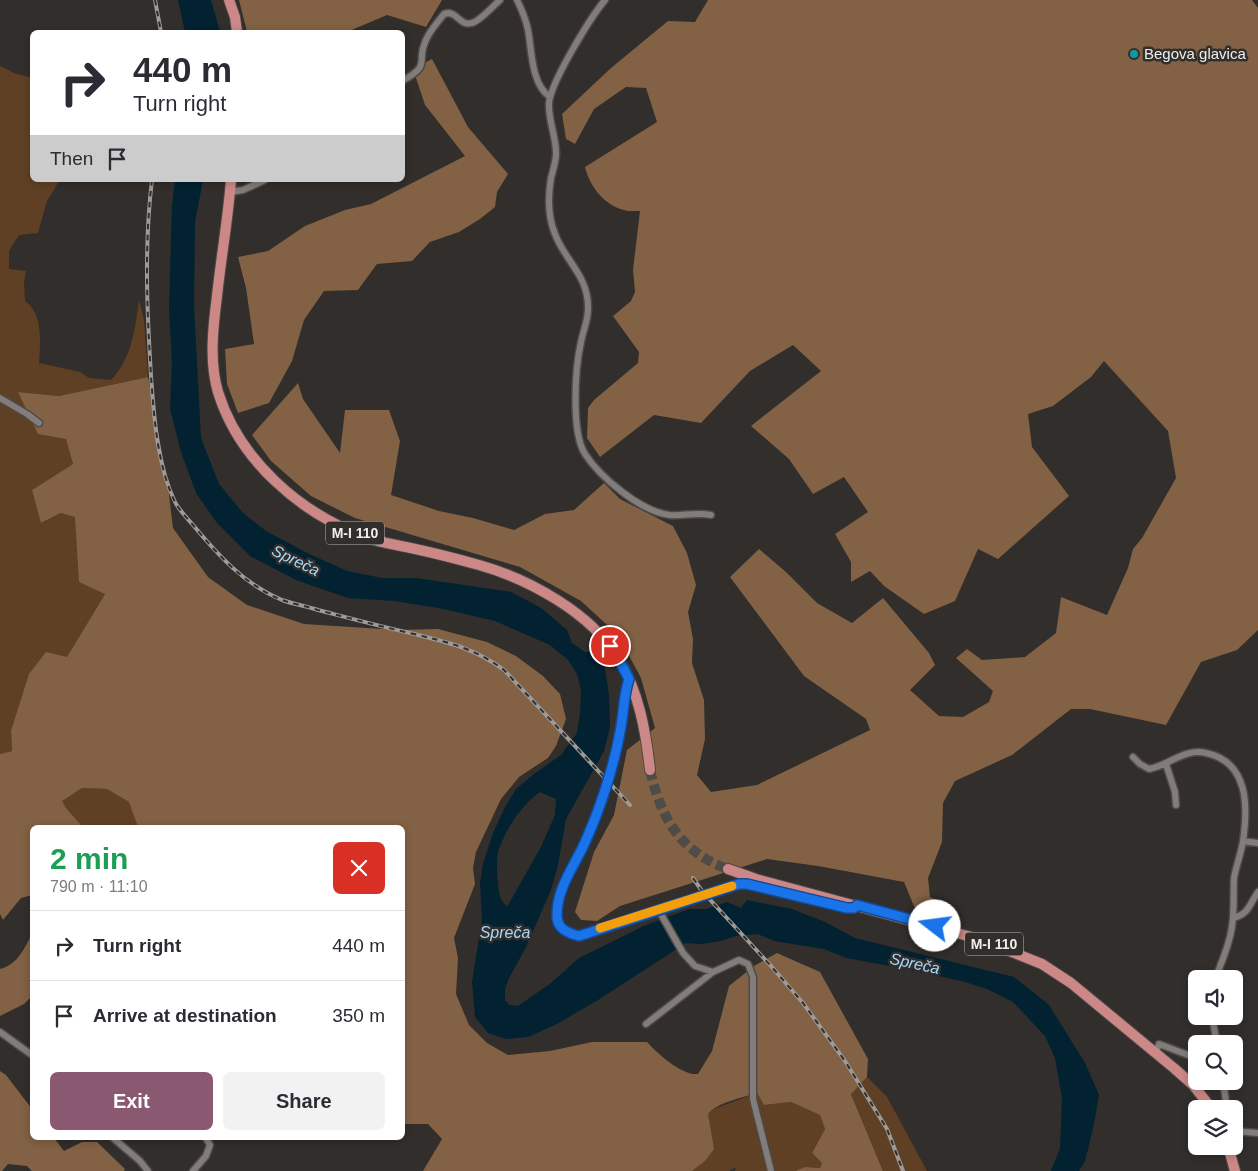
<!DOCTYPE html>
<html lang="en">
<head>
<meta charset="utf-8">
<style>
  :root { --surface:#fff; --page:#f2f2f3; --text:#2b2b33; --muted:#7c7c81; --line:#e1e1e2; --accent:#8a5871 }
  body { margin:0; font-family:Arial,sans-serif; background:var(--page); color:var(--text); height:100vh; display:flex; flex-direction:column; font-size:19px; white-space:nowrap }
  * { box-sizing:border-box; margin:0 }
  p { font-size:16px; color:var(--muted) }
  .icon { flex:none; width:28px; height:28px; fill:none; stroke:currentColor; stroke-width:2; stroke-linecap:round; stroke-linejoin:round }
  .map { position:relative; flex:1; overflow:hidden }
  .panel { position:absolute; left:30px; top:825px; width:375px; height:315px; display:flex; flex-direction:column; background:var(--surface); border-radius:8px; box-shadow:0 2px 8px #0003 }
  .panel>* { flex:none }
  .guide { position:absolute; left:30px; top:30px; width:375px; height:152px; border-radius:8px; box-shadow:0 2px 8px #0003; background:#fff; color:var(--text); overflow:hidden }
  .tools { position:absolute; left:1188px; top:970px; display:grid; gap:10px }
  .tools a { display:grid; place-items:center; width:55px; height:55px; border-radius:8px; background:var(--surface); box-shadow:0 2px 8px #0003; font-size:25px }
  .pin { position:absolute; display:grid; place-items:center; width:42px; height:42px; color:#fff; margin:-21px; border:2px solid #fff; border-radius:50%; box-shadow:0 1px 5px #0007 }
  .me { position:absolute; width:55px; margin:-28px; rotate:285deg; stroke-linejoin:round; filter:drop-shadow(0 0 4px #0008) }
  .turn { display:flex; align-items:center; gap:18px; height:105px; padding:0 20px; font-size:22px }
  .turn .icon { width:65px; height:65px; stroke-width:2.5 }
  .turn b { display:block; font-size:35px; line-height:42px }
  .then { display:flex; align-items:center; height:48px; padding:0 20px; background:#0003; gap:10px; font-size:19px }
  .round { display:grid; place-items:center; flex:none; width:52px; height:52px; border-radius:8px; background:var(--page) }
  .headline { display:flex; align-items:center; justify-content:space-between; height:85px; padding:0 20px }
  h1 { font-size:30px; font-weight:700; line-height:38px; color:#1e9e55 }
  .primary-button { display:flex; gap:10px; margin-top:auto; padding:10px 20px }
  .primary-button a { flex:1; height:58px; border-radius:8px; background:var(--accent); color:#fff; font-size:20px; font-weight:700; line-height:58px; text-align:center }
  .primary-button a+a { background:var(--page); color:var(--text) }
  ul { padding:0; list-style:none }
  li { display:flex; align-items:center; gap:15px; height:70px; padding:0 20px; border-top:1px solid var(--line) }
  li div { flex:1 }
  li b { display:block; font-size:19px }
  li em { font-style:normal }
  .map>svg:first-child { display:block }
  .green { fill:#604024 }
  .forest { fill:#826144 }
  .water { fill:#022131; fill-rule:evenodd }
  .lines { fill:none; stroke-linecap:round; stroke-linejoin:round }
  .primary-tunnel { stroke:#4e4b48; stroke-width:10; stroke-dasharray:10 5; stroke-linecap:butt }
  .street-casing { stroke:#4d4a47; stroke-width:9 }
  .primary-casing { stroke:#4d4a47; stroke-width:12 }
  .street { stroke:#827d7a; stroke-width:6 }
  .primary { stroke:#cc8886; stroke-width:10 }
  .rail-casing { stroke:#9d9a98; stroke-width:4 }
  .rail { stroke:#312e2b; stroke-width:2; stroke-dasharray:5.5; stroke-linecap:butt }
  .route-casing { stroke:#114b97; stroke-width:12 }
  .route { stroke:#1a73e8; stroke-width:9 }
  .slow { stroke:#f59e0b; stroke-width:9 }
  .culture-dot { fill:#0f9aa8; stroke:#312e2b; stroke-width:2 }
  .labels { text-anchor:middle; stroke-width:5; stroke-linejoin:round; paint-order:stroke }
  .shield { fill:#312e2b; stroke:#b7b4b2; stroke-width:1 }
  .shield-label { font-size:14px; font-weight:bold; fill:#f0eeec }
  .poi-label { font-size:15px; fill:#f0eeec; stroke:#312e2b; text-anchor:start }
  .water-label { font-size:16px; font-style:italic; fill:#a4d9fb; stroke:#312e2b }
</style>
</head>
<body>
<div class="map">
<svg width="1258" height="1171" viewBox="0 0 1258 1171">
  <rect width="100%" height="100%" fill="#312e2b"/>
  <path class="green" d="M0,66L14,73L32,78V180H60L47,201L38,233L19,235L9,251V269L26,271L24,282L25,301C44,314 40,344 39,363L80,372L89,378L111,380C132,358 135,329 139,300L144,320L148,377L59,396L19,392L66,438L73,464L32,490L42,523L61,513L76,517V523L105,594L67,657L11,731L12,751L0,754Z
    M82,788L107,789L130,802L138,827H83L66,808L61,801Z
    M867,1077L887,1097L927,1171H883L851,1093Z
    M757,1093L764,1105L791,1102L820,1115L825,1129L812,1153L822,1163L820,1168L805,1167L795,1171H735L736,1167L729,1171H692L705,1161L709,1128L708,1114L711,1110Z"/>
  <path class="forest" d="M239,0H442L426,27L387,15L347,32H247Z
    M708,0H1252L1258,8V630L1237,650L1201,662L1166,725L1090,709H1071L1012,755L955,781L943,803L942,842L928,878L930,897L945,904V921L916,911L904,882L818,866L767,859L620,906L597,921L581,920L575,912L594,852L614,815L627,750L655,728L641,678L618,635L581,601L520,567L355,518L311,496L271,461L252,435L298,383L303,399L340,453L345,410H389L400,441L391,495L439,511L473,518L514,530L545,514L574,510L604,483L620,499L673,526L687,553L696,585L688,612L693,639L692,663L704,700L705,739L697,775L711,792L757,785L870,730L866,719L804,676L730,577L759,549L786,572L817,603L852,623L883,598L929,653L935,665L910,690L939,716L963,717L989,702L993,691L956,658L967,649L982,660L1025,657L1056,633L1061,597L1107,615L1128,568L1133,549L1142,538L1176,478L1168,431L1104,361L1091,377L1053,406L1028,414L1032,447L1069,496L998,559L978,549L955,601L924,614L884,586L870,571L851,582V562L835,534L868,512L844,477L813,494L789,459L751,426L821,371L793,345L750,371L701,423L654,415L600,457L587,438L588,408L594,400L638,363L639,352L613,316L631,301L635,292L633,270L640,211C636,211 631,211 628,211C605,207 590,187 585,167L657,122L646,88L626,87L594,109L575,144L566,139L562,114L611,68L668,21L695,22Z
    M432,59L468,127L508,174L497,192L495,207L480,219L459,232L430,242L412,261L377,264L358,290L324,291L304,320L292,361L269,403L238,413L227,384L225,349L254,344L246,288L238,257L268,251L305,226L345,210L371,204L465,156L425,105L413,69Z
    M148,377L168,486L173,528L208,577L247,605L304,624L398,630L438,629L487,642L516,656L543,676L560,694L566,719L556,746L548,758L519,777L501,799L476,852L473,868L475,884L454,938L458,958L456,994L469,1025L487,1043L508,1055L550,1051L592,1042H647C657,1053 682,1076 698,1074L712,1051L729,986L754,966L777,953L820,972L868,1059L867,1077L851,1094L883,1171H795L805,1167L820,1168L822,1163L812,1153L825,1129L820,1115L791,1102L764,1105L757,1093C744,1097 716,1103 708,1114L714,1149L705,1161L692,1171H423L442,1139L428,1124H403L402,828L138,827L129,802L107,789L82,788L62,801L66,808L83,827L32,828V895L21,898L3,920L0,914V754L12,751L11,731L29,674L46,652L67,657L105,594L79,582L75,517L61,513L41,523L32,490L73,464L66,439L38,434L18,392L59,396Z
    M32,934V996L24,1004L0,1016V969C18,964 24,949 32,934Z
    M0,1071L6,1075L32,1109V1138H54L64,1151L82,1142H97L125,1169L124,1171H32L27,1166L8,1164L2,1171H0Z"/>
  <path class="water" d="M178,0H211L220,32H185Z
    M175,180H203L195,222L194,306L201,438L219,484L243,513L266,531L309,554L347,571L382,578H416L511,592L541,608L567,630L572,643L585,652H593L605,669L609,695L610,727L604,751L566,819L558,865L551,890L525,949L509,978L505,989V1000L509,1005L518,1006L551,983L579,958L646,925L689,909H706L727,902L741,908L747,900L792,909L825,922L855,938L1014,977L1049,1005L1085,1063L1099,1095L1093,1129L1085,1161L1079,1171H1051L1060,1148L1062,1098L1055,1058L1045,1036L1013,1002L987,989L962,981L890,966L846,958L824,949L774,941L758,934L736,936L721,941L701,944L686,943L598,1000L555,1025L528,1037L506,1039L488,1033L475,1017L472,982L482,920L480,883L483,864L493,833L504,809L516,789L534,774L561,755L577,733L580,713L581,690L577,674L568,660L550,645L495,621L444,609L395,601L348,598L296,580L250,556L217,523L196,493L181,452L170,408L172,362L169,309L172,206ZM540,792L556,799L555,815L541,847L507,907C499,898 499,895 498,883C497,874 496,861 498,852C505,830 521,805 540,792Z"/>
  <g class="lines">
    <path class="primary-tunnel" d="M650,770C661,818 680,852 728,869"/>
    <g class="street-casing">
      <path id="street" d="M517,0C522,10 526,20 528,30C532,51 531,84 550,97
        M605,0C590,18 551,82 549,103C548,121 557,138 556,156C555,163 553,171 551,178C548,196 548,217 555,234C565,261 589,276 588,309C588,321 583,331 581,342C575,368 571,432 585,454C600,477 641,512 670,515C683,516 697,512 711,515
        M402,81C433,64 415,63 426,40C430,30 438,22 444,14C457,9 459,27 472,23C480,21 493,6 500,0
        M230,192L243,190L265,180
        M0,398L27,414L39,423
        M629,679C622,698 624,713 620,732C614,767 600,808 586,840C576,864 557,887 557,914C556,928 567,933 579,936L739,884H747L847,908
        M1133,757L1140,764L1149,769C1170,765 1184,748 1206,753C1249,762 1248,807 1243,841C1241,854 1236,866 1234,878C1233,896 1235,914 1231,932C1228,948 1221,964 1215,979
        M1166,764L1175,792L1176,805
        M1243,841L1258,843
        M658,909L683,953L695,966L713,972
        M1233,918C1249,914 1249,905 1258,892
        M1212,1016L1217,1044
        M646,1024L713,972L739,960L748,964L753,977V1099L771,1171
        M0,1032L32,1055
        M1156,1052L1159,1044L1196,1058
        M1223,1081L1227,1109
        M1234,1131L1258,1133
        M113,1138L140,1161L148,1171
        M193,1171L206,1156L210,1145L206,1138"/>
    </g>
    <g class="primary-casing">
      <path id="primary" d="M229,0L235,17L237,32
        M231,180C228,219 221,258 217,296C213,327 209,362 218,392C239,460 300,513 365,537C378,542 392,544 406,547C430,552 454,558 479,565C529,579 591,613 618,658C639,691 646,733 650,770
        M728,869L756,879L979,939L1042,964L1071,983L1175,1069L1193,1085L1212,1109
        M1228,1146L1235,1171"/>
    </g>
    <use href="#street" class="street"/>
    <use href="#primary" class="primary"/>
    <g class="rail-casing">
      <path id="rail" d="M155,0L161,32
        M152,180C144,245 147,311 151,376C154,416 157,465 175,502C179,510 187,518 193,525C218,555 245,585 282,600C293,604 306,606 318,610C349,618 379,626 410,633C446,642 473,647 504,670L630,805
        M693,878L702,891L771,966L803,1003L845,1061L887,1129L903,1171"/>
    </g>
    <use href="#rail" class="rail"/>
  </g>
  <g class="lines">
    <g class="route-casing">
      <path id="route" d="M610,646L619,660L629,679C623,698 624,713 620,732C614,766 600,809 586,840C576,864 557,887 557,914C556,928 567,933 579,936L739,884H747L847,908H854L857,905L935,926"/>
    </g>
    <use href="#route" class="route"/>
    <path class="slow" d="M600,928L732,886"/>
  </g>
  <circle class="culture-dot" cx="1134" cy="54" r="5"/>
  <g class="labels">
    <g class="shield">
      <rect x="326" y="521.5" width="58" height="23" rx="4"/>
      <rect x="965" y="932.5" width="58" height="23" rx="4"/>
    </g>
    <g class="shield-label">
      <text x="355" y="538">M-I 110</text>
      <text x="994" y="949">M-I 110</text>
    </g>
    <g class="poi-label">
      <text x="1144" y="59">Begova glavica</text>
    </g>
    <g class="water-label">
      <text transform="translate(296 560) rotate(26)" y="6">Spreča</text>
      <text x="505" y="938">Spreča</text>
      <text transform="translate(915 963) rotate(12)" y="6">Spreča</text>
    </g>
  </g>
</svg>
<div class="tools">
<a><svg class="icon" aria-label="sound" viewBox="0 0 24 24"><path d="M4 9h4l5-4v14l-5-4H4zM17 9q2 3 0 6"/></svg></a>
<a><svg class="icon" aria-label="search" viewBox="0 0 24 24"><circle cx="10" cy="10" r="6"/><path d="M15 15l6 6"/></svg></a>
<a><svg class="icon" aria-label="layers" viewBox="0 0 24 24"><path d="M12 4l9 5-9 5-9-5zM3 14l9 5 9-5"/></svg></a>
</div>
<div class="pin" style="left:610px;top:646px;background:#d93025"><svg class="icon" aria-label="arrive" viewBox="0 0 24 24"><path d="M6 21V4h12l-3 4 3 4H6"/></svg></div>
<svg class="me" style="left:935px;top:926px" viewBox="-20 -20 40 40"><circle r="19" fill="#fff"/><path d="M0-13L10 11 0 6-10 11z" fill="#1a73e8"/></svg>
<div class="guide">
<div class="turn"><svg class="icon" aria-label="right" viewBox="0 0 24 24"><path d="M7 20v-9h11M14 6l5 5-5 5"/></svg><div><b>440 m</b>Turn right</div></div>
<div class="then">Then<svg class="icon" aria-label="arrive" viewBox="0 0 24 24"><path d="M6 21V4h12l-3 4 3 4H6"/></svg></div>
</div>
<section class="panel">
<div class="headline"><div><h1>2 min</h1><p>790 m · 11:10</p></div><a class="round" style="background:#d93025;color:#fff"><svg class="icon" aria-label="close" viewBox="0 0 24 24"><path d="M6 6l12 12M18 6L6 18"/></svg></a></div>
<ul>
<li><svg class="icon" aria-label="right" viewBox="0 0 24 24"><path d="M7 20v-9h11M14 6l5 5-5 5"/></svg><div><b>Turn right</b></div><em>440 m</em></li>
<li><svg class="icon" aria-label="arrive" viewBox="0 0 24 24"><path d="M6 21V4h12l-3 4 3 4H6"/></svg><div><b>Arrive at destination</b></div><em>350 m</em></li>
</ul>
<div class="primary-button"><a>Exit</a><a>Share</a></div>
</section>
</div>
</body>
</html>
